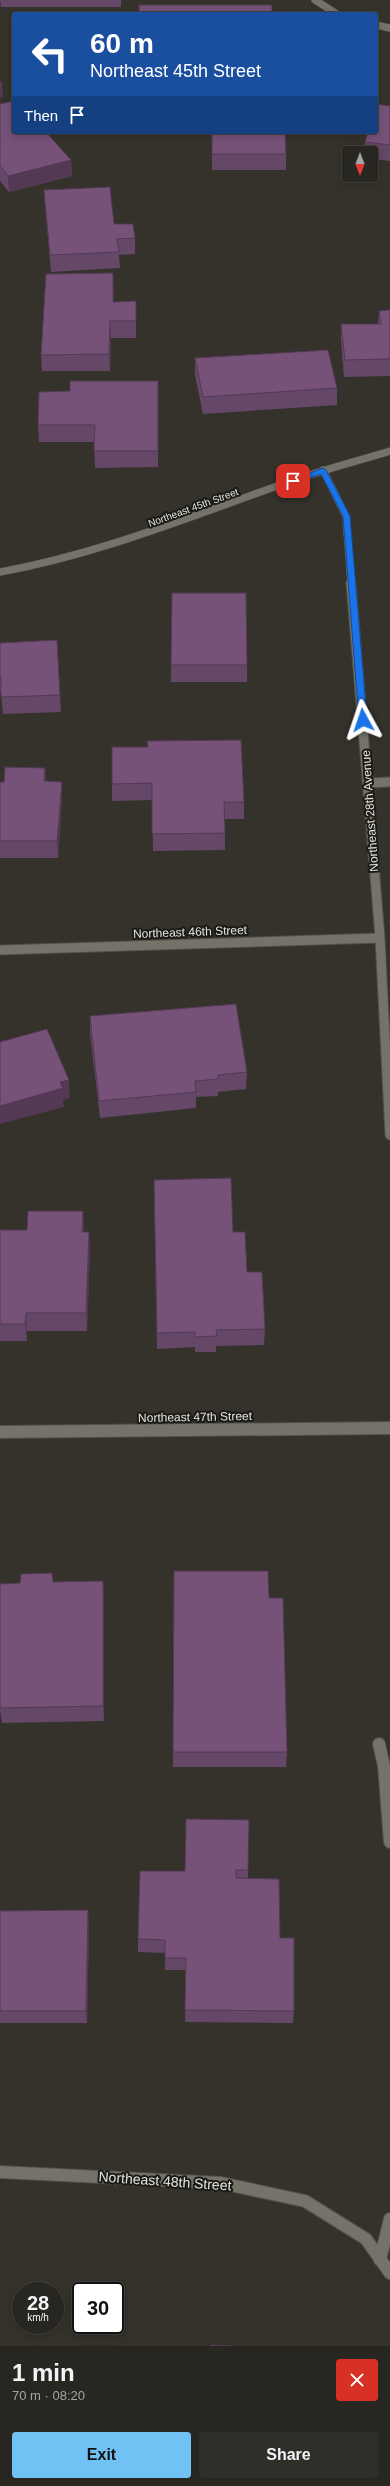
<!DOCTYPE html>
<html lang="en">
<head>
<meta charset="utf-8">
<style>
  :root { --surface:#272620; --page:#2f2e29; --text:#f1f3f6; --muted:#a4a5a5; --line:#43433e; --accent:#70c2f4 }
  body { margin:0; font-family:Helvetica,sans-serif; background:var(--page); color:var(--text); height:100vh; display:flex; flex-direction:column; font-size:15px; white-space:nowrap }
  * { box-sizing:border-box; margin:0 }
  p { font-size:13px; color:var(--muted) }
  .icon { flex:none; width:22px; height:22px; fill:none; stroke:currentColor; stroke-width:2; stroke-linecap:round; stroke-linejoin:round }
  .map { position:relative; height:2346px; overflow:hidden }
  .side { display:flex; flex-direction:column; background:var(--surface); flex:1 }
  .side>* { flex:none }
  .banner { position:absolute; left:12px; top:12px; width:366px; height:122px; border-radius:4px; box-shadow:0 2px 10px #0003,0 0 0 1px var(--line); background:#1a4fa0; color:#fff; overflow:hidden }
  .needle { width:26px; rotate:180deg }
  .controls { position:absolute; left:342px; top:146px; display:grid; gap:8px }
  .controls a { display:grid; place-items:center; width:36px; height:36px; border-radius:4px; background:var(--surface); box-shadow:0 2px 10px #0003,0 0 0 1px var(--line); font-size:20px }
  .speed { position:absolute; left:12px; top:2282px; display:flex; gap:8px; font-size:20px; font-weight:700; text-align:center }
  .speed>* { display:grid; place-content:center; width:52px; height:52px; border-radius:50%; background:var(--surface); box-shadow:0 2px 10px #0003,0 0 0 1px var(--line); line-height:1 }
  .speed small { font-size:10px; font-weight:400 }
  .speed .limit { border:2px solid #111; border-radius:6px; background:#fff; color:#111 }
  .pin { position:absolute; display:grid; place-items:center; width:34px; height:34px; color:#fff; margin:-17px; border-radius:8px; box-shadow:0 2px 6px #0006 }
  .me { position:absolute; width:44px; margin:-22px; rotate:355deg; stroke-linejoin:round; filter:drop-shadow(0 0 3px #0008) }
  .turn { display:flex; align-items:center; gap:14px; height:84px; padding:0 12px; font-size:18px }
  .turn .icon { width:52px; height:52px; stroke-width:2.5 }
  .turn b { display:block; font-size:28px; line-height:34px }
  .then { display:flex; align-items:center; height:38px; padding:0 12px; background:#0003; gap:8px; font-size:15px }
  .round { display:grid; place-items:center; flex:none; width:42px; height:42px; border-radius:4px; background:var(--page) }
  .head { display:flex; align-items:center; justify-content:space-between; height:68px; padding:0 12px }
  h1 { font-size:24px; font-weight:800; line-height:30px }
  .button { display:flex; gap:8px; margin-top:auto; padding:8px 12px }
  .button a { flex:1; height:46px; border-radius:4px; background:var(--accent); color:#111; font-size:16px; font-weight:800; line-height:46px; text-align:center }
  .button a+a { background:var(--page); color:var(--text) }
  .map>svg:first-child { display:block }
  .lines { fill:none; stroke-linecap:round; stroke-linejoin:round }
  .minor-far2-casing { stroke:#504f48; stroke-width:8 }
  .minor-far1-casing { stroke:#504f48; stroke-width:11 }
  .minor-casing { stroke:#504f48; stroke-width:14 }
  .minor-far2 { stroke:#747269; stroke-width:7 }
  .minor-far1 { stroke:#747269; stroke-width:9 }
  .minor { stroke:#747269; stroke-width:12 }
  .wall { fill:#654767 }
  .shaded-wall { fill:#533954 }
  .building { fill:#765278; stroke:#533954 }
  .route { fill:#1a73e8; stroke:#114b97 }
  .labels { text-anchor:middle; stroke-width:4; stroke-linejoin:round; paint-order:stroke }
  .far-street-label { font-size:10px; fill:#e5e4df; stroke:#1a1a16 }
  .street-label { font-size:12px; fill:#e5e4df; stroke:#1a1a16 }
  .near-street-label { font-size:14px; fill:#e5e4df; stroke:#1a1a16 }
</style>
</head>
<body>
<div class="map">
<svg width="390" height="2346" viewBox="0 0 390 2346">
  <rect width="100%" height="100%" fill="#34322b"/>
  <g class="lines">
    <g class="minor-far2-casing">
      <path id="minor-far2" d="M315,0L337,14
        M376,25L390,28
        M323,470L346,516L351,584
        M0,572C99,554 189,517 283,484C318,471 354,462 390,451"/>
    </g>
    <g class="minor-far1-casing">
      <path id="minor-far1" d="M351,583L380,938L390,1135
        M368,783L390,782
        M0,950L380,938"/>
    </g>
    <g class="minor-casing">
      <path id="minor" d="M0,1432L390,1428
        M379,1744L384,1766L390,1842
        M0,2172L221,2183L305,2201L366,2239L390,2273
        M380,2260L390,2219"/>
    </g>
    <use href="#minor-far2" class="minor-far2"/>
    <use href="#minor-far1" class="minor-far1"/>
    <use href="#minor" class="minor"/>
  </g>
  <path class="wall" d="M0,0H121V7H1Z
    M0,104L71,160L72,176L9,192L0,181Z
    M390,106V161L371,159V153H364L365,142Z
    M212,132L286,154V170H212Z
    M44,190L114,224L135,238V254L119,255L120,268L51,272L45,207Z
    M114,290V302L136,301V338H111L110,371H42L41,355Z
    M390,310V376L344,377L341,341V324H378L379,311Z
    M195,358L337,388V405L203,414L195,375Z
    M158,398V467L95,468L94,442H39L38,425Z
    M57,640L61,712L3,714L1,693H0V643Z
    M171,665H247V682H171Z
    M147,741L244,802V819H225V850L153,851L152,800L112,801V784L147,747Z
    M45,768L46,781L62,782V799L58,858H0V782H4Z
    M90,1016L247,1072L246,1089L218,1092V1096L196,1097V1108L100,1118L90,1033Z
    M154,1180L233,1232L265,1329L264,1345L216,1346V1352H195V1347L157,1349Z
    M83,1211L84,1232H89L90,1250L87,1331H27V1341H0V1230H27Z
    M52,1573L53,1582L103,1581L104,1598V1721L2,1723L0,1711V1584L20,1583Z
    M173,1752H287L286,1767H173Z
    M248,1870V1878L280,1938L294,2011L293,2023L185,2022L186,1970H165V1953L138,1952V1939L185,1871Z
    M0,1911L89,1923L87,2023H0Z"/>
  <path class="shaded-wall" d="M2,81L3,97L0,98V82Z
    M71,160L72,176L9,192L8,176Z
    M113,273L114,290L113,318Z
    M110,321L111,338L110,371L109,354Z
    M45,768L46,785L44,781Z
    M62,782V799L58,858L57,841Z
    M69,1080L70,1098L63,1100L64,1107L0,1124V1106L60,1082Z
    M83,1211L84,1228L83,1250L82,1232Z
    M89,1232L90,1250L87,1331L86,1313Z
    M26,1313L27,1331V1341L25,1324Z
    M103,1581L104,1598V1721L103,1706Z
    M88,1910L89,1923L87,2023L86,2011Z"/>
  <path class="building" d="M139,5H272V14H139Z
    M14,101V132H46L71,160L8,176L0,166V104Z
    M377,104L390,106V145L365,142L368,132H376V106Z
    M212,132H285L286,154H212Z
    M110,187L114,224H133L135,238L117,239L119,252L50,255L44,190Z
    M113,273V302L136,301V321H110L109,354L41,355L46,274Z
    M390,310V359L345,360L341,324H381L379,311Z
    M328,350L337,388L203,397L195,358Z
    M70,381H158V451H94L95,425H38L39,392L70,391Z
    M172,593H246L247,665H171Z
    M57,640L60,695L1,697V676H0V643Z
    M241,740L244,802H224L225,833L152,834V783L112,784V747H148L147,741Z
    M5,767L45,768L44,781L62,782L57,841H0V782H4Z
    M236,1004L247,1072L218,1075V1079L195,1081L196,1092L99,1101L90,1016Z
    M47,1029L69,1080L60,1082L63,1088L0,1106V1042Z
    M231,1178L233,1232H245L247,1272H262L265,1329L216,1330L217,1336L195,1337V1332L157,1333L154,1180Z
    M28,1211H83L82,1232H89L86,1313H26L25,1324H0V1230H27Z
    M174,1571H268L269,1598H283L287,1752H173Z
    M52,1573L53,1582L103,1581V1706L0,1708V1584L20,1583L21,1574Z
    M186,1819L249,1820L248,1870H236V1878L279,1879L280,1938H294V2011L185,2010L186,1958H165V1940L138,1939L140,1871H185Z
    M88,1910L86,2011H0V1911Z
    M211,2345L232,2346H211Z"/>
  <path class="route" d="M323,468L326,470L350,516L367,720L363,723L359,720L343,516L321,474L295,483L289,481Z"/>
  <g class="labels">
    <g class="far-street-label">
      <text transform="translate(193 507) rotate(-20)" y="4">Northeast 45th Street</text>
    </g>
    <g class="street-label">
      <text transform="translate(370 811) rotate(-94)" y="4">Northeast 28th Avenue</text>
      <text transform="translate(190 932) rotate(-2)" y="4">Northeast 46th Street</text>
      <text transform="translate(195 1417) rotate(-1)" y="4">Northeast 47th Street</text>
    </g>
    <g class="near-street-label">
      <text transform="translate(165 2181) rotate(4)" y="5">Northeast 48th Street</text>
    </g>
  </g>
</svg>
<div class="controls">
<a><svg class="needle" viewBox="-14 -14 28 28"><path d="M0-13l5 13h-10z" fill="#e53935"/><path d="M0 13l5-13h-10z" fill="#a4a5a5"/></svg></a>
</div>
<div class="speed"><div>28<small>km/h</small></div><div class="limit">30</div></div>
<div class="pin" style="left:293px;top:481px;background:#d93025"><svg class="icon" aria-label="arrive" viewBox="0 0 24 24"><path d="M6 21V4h12l-3 4 3 4H6"/></svg></div>
<svg class="me" style="left:363px;top:720px" viewBox="-20 -20 40 40"><path d="M0-17L14 15 0 8-14 15z" fill="#1a73e8" stroke="#fff" stroke-width="4"/></svg>
<div class="banner">
<div class="turn"><svg class="icon" aria-label="left" viewBox="0 0 24 24"><path d="M17 20v-9H6M10 6l-5 5 5 5"/></svg><div><b>60 m</b>Northeast 45th Street</div></div>
<div class="then">Then<svg class="icon" aria-label="arrive" viewBox="0 0 24 24"><path d="M6 21V4h12l-3 4 3 4H6"/></svg></div>
</div>
</div>
<section class="side">
<div class="head"><div><h1>1 min</h1><p>70 m · 08:20</p></div><a class="round" style="background:#d93025;color:#fff"><svg class="icon" aria-label="close" viewBox="0 0 24 24"><path d="M6 6l12 12M18 6L6 18"/></svg></a></div>
<div class="button"><a>Exit</a><a>Share</a></div>
</section>
</body>
</html>
